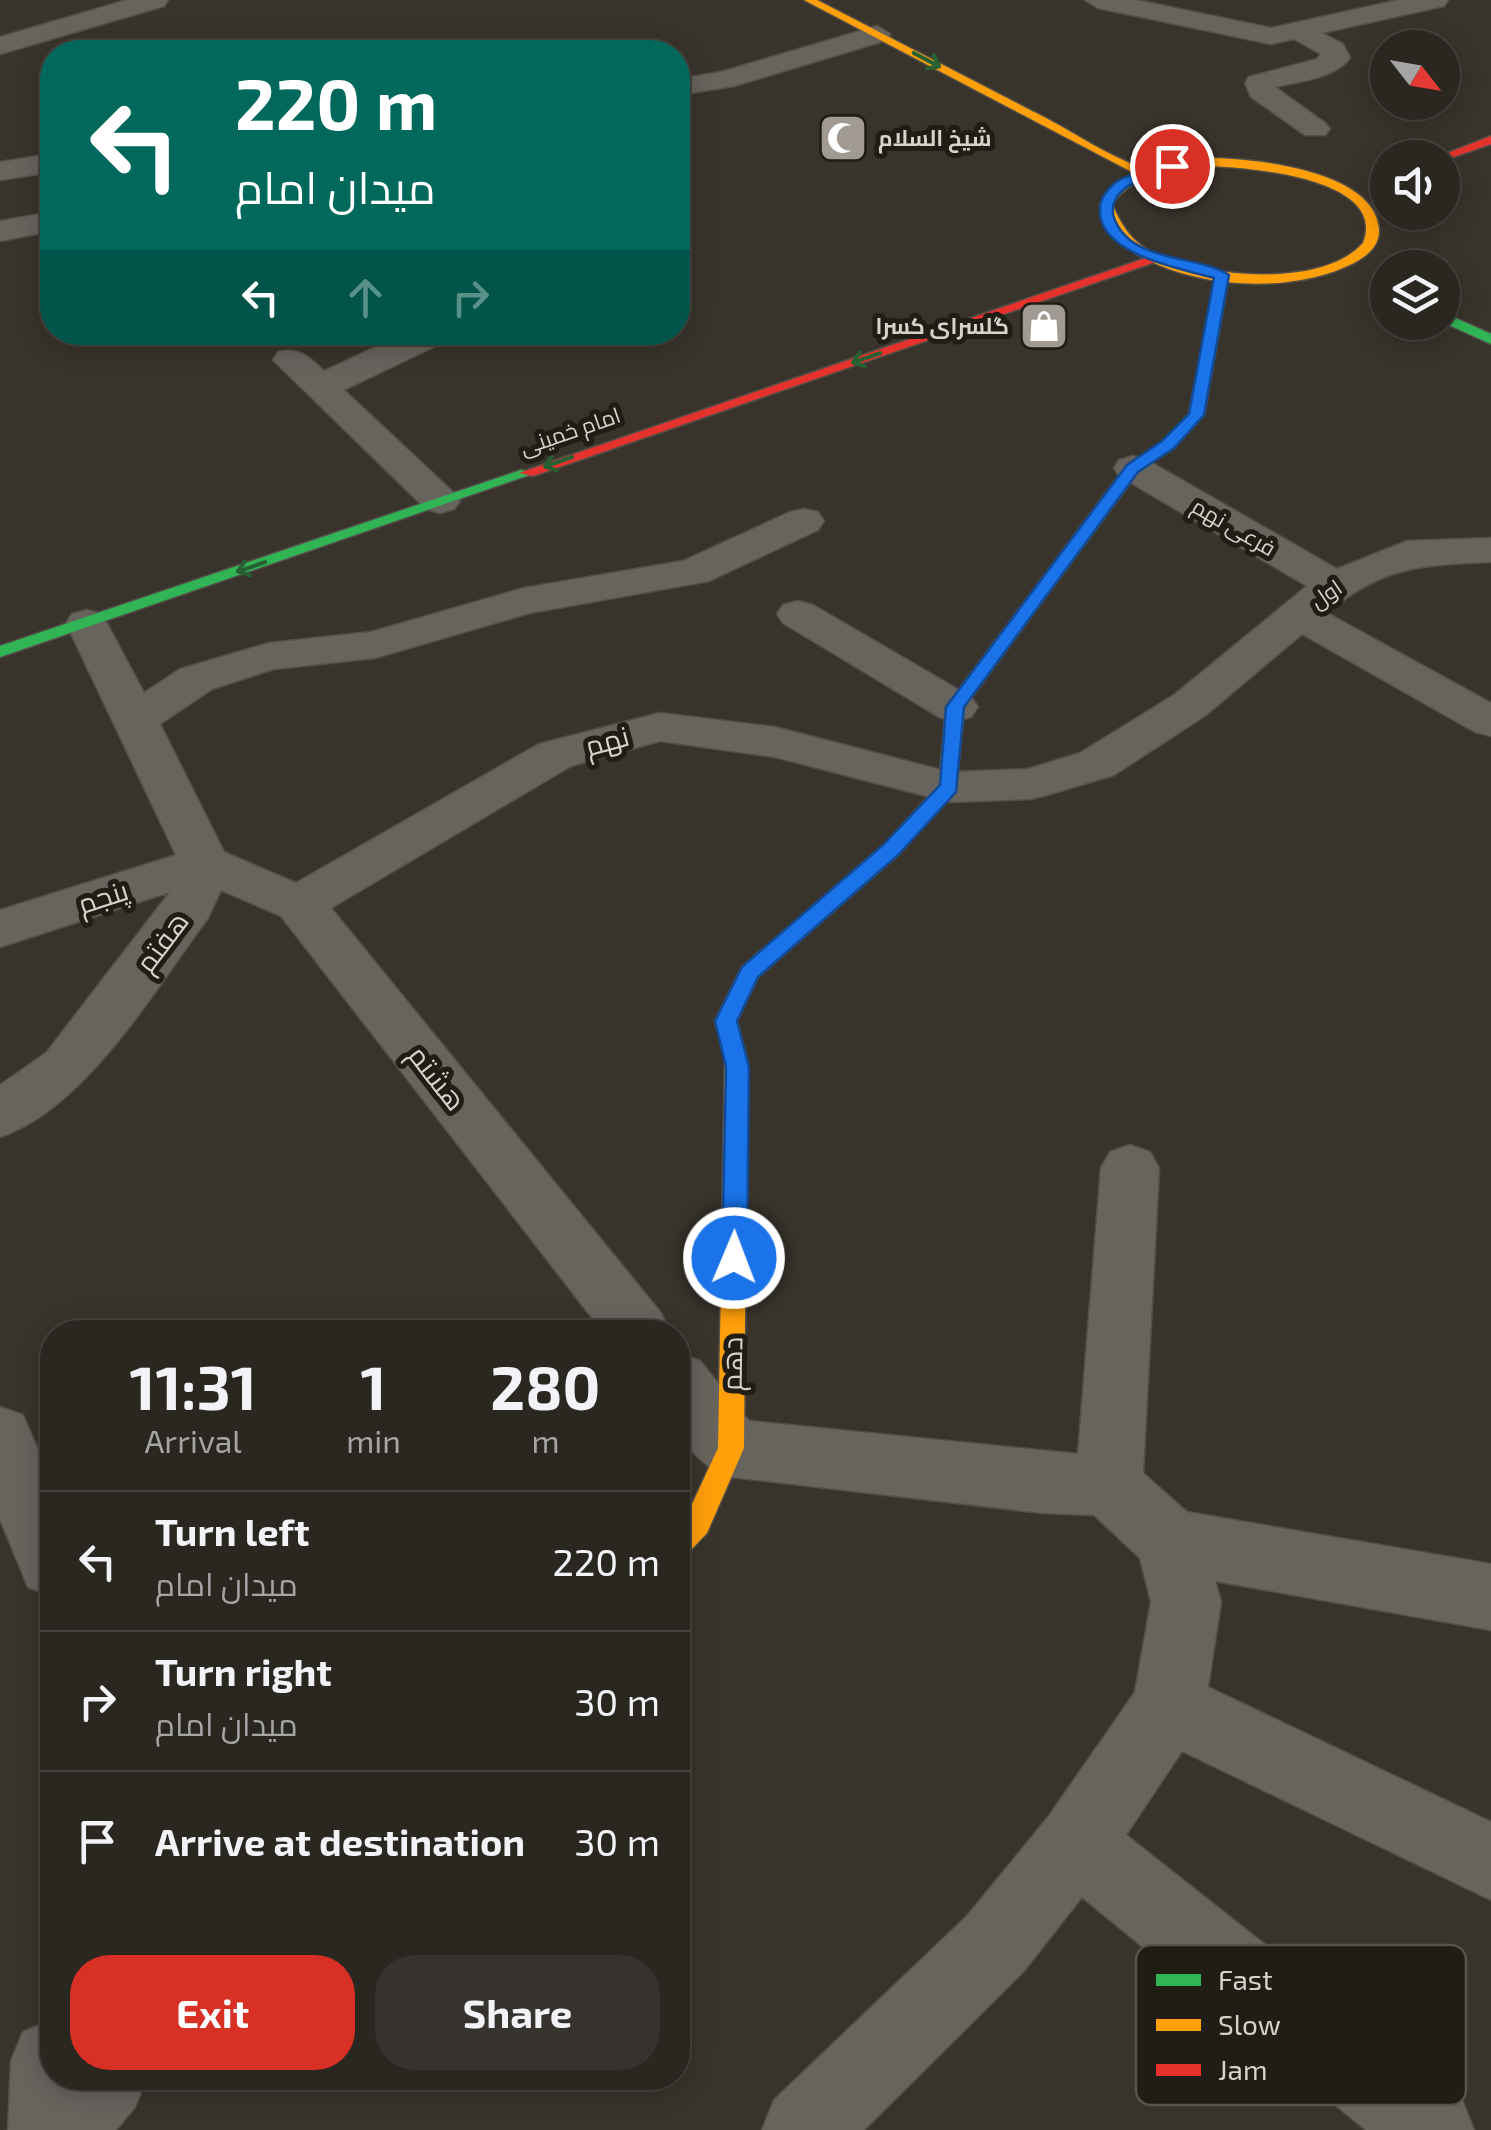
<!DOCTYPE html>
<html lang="en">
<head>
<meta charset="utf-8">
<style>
  :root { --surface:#2a2620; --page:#36322d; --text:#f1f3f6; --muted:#a5a5a5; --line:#46433e; --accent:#d93025 }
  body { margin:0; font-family:"Exo 2",Cairo,sans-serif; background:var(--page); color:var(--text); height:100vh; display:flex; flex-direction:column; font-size:38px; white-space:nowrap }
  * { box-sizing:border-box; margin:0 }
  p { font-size:32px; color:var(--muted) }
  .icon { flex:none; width:55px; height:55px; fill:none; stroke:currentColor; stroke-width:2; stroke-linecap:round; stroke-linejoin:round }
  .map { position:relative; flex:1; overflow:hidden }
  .panel { position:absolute; left:40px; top:1320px; width:650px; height:770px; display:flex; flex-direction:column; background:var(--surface); border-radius:40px; box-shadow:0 5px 25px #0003,0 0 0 2px var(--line) }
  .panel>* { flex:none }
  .banner { position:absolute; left:40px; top:40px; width:650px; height:305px; border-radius:40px; box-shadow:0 5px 25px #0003,0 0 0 2px var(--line); background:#00695c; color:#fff; overflow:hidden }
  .needle { width:65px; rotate:121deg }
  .fabs { position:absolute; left:1370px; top:30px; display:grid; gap:20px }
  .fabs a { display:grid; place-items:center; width:90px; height:90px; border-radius:50%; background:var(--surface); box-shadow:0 5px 25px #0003,0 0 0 2px var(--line); font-size:50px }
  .pin { position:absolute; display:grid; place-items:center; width:85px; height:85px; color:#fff; margin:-42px; border:5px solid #fff; border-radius:50%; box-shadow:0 2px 10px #0007 }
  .me { position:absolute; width:110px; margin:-55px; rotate:1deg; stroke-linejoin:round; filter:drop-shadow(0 0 8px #0008) }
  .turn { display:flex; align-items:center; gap:35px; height:210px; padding:0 30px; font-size:45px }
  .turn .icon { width:130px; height:130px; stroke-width:2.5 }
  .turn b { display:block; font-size:70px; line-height:85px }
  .lanes { display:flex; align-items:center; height:95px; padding:0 30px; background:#0003; justify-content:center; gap:50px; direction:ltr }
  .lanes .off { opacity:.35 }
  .eta { display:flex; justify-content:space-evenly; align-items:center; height:170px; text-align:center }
  .eta b { font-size:60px; font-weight:700; line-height:70px }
  .cta { display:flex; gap:20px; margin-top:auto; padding:20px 30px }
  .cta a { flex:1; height:115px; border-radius:40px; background:var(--accent); color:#fff; font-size:40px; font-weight:700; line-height:115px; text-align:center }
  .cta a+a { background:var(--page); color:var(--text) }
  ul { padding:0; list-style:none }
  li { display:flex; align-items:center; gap:30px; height:140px; padding:0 30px; border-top:2px solid var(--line) }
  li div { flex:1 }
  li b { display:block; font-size:38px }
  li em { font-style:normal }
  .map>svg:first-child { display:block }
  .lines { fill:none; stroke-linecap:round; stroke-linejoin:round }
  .street-casing { stroke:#534f48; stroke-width:3 }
  .fast-casing { stroke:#534f48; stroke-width:3 }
  .slow-casing { stroke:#534f48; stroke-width:3 }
  .jam-casing { stroke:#534f48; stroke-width:3 }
  .street { fill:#67635d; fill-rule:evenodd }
  .fast { fill:#30b455; fill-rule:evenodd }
  .slow { fill:#ff9f0a; fill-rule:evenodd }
  .jam { fill:#e5322d; fill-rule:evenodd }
  .oneway { stroke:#276032 }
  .route { fill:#1a73e8; stroke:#114b97; stroke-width:2.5 }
  .labels { text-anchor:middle; stroke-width:10; stroke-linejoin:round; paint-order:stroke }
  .far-poi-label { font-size:22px; font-weight:bold; fill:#d8d2c9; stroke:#201c16; text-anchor:start }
  .far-street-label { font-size:22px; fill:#d8d2c9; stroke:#201c16 }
  .street-label { font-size:28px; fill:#d8d2c9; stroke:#201c16 }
  .key { fill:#201c16; stroke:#57534c; stroke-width:2.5 }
  .key-label { font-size:28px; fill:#d8d2c9 }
</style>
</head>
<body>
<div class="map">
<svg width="1491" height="2130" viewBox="0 0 1491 2130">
  <rect width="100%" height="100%" fill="#38332b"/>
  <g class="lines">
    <g class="street-casing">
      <path id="street" d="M127,0H168L164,6L0,54V37Z
        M1085,0H1136L1271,28L1399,0H1448L1444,6L1322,33L1343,44L1350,58C1334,79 1299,81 1275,87L1325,123L1330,129L1325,135H1305L1251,97L1245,83L1249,77L1317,59L1321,54L1294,39L1271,44L1098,8Z
        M877,26L890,34L887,40L734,86L678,95V79L721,72Z
        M52,154V172L0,180V162Z
        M52,212V231L0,241V221Z
        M408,332H455L450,339L344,390L454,493L460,501L454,509L440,513L426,509L273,360L278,352C300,347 309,357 324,371Z
        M1133,456L1147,460L1337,569L1407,541L1491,538V562C1421,565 1383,566 1327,613L1491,703V736L1475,732L1302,634L1206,715L1114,775L1047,795L1030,799L949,802L775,757L660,741L571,766L331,908L661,1313L670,1332H603L281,916L221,890L208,918C155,989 85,1109 0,1137V1085L46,1053L170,892L0,947V910L176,855L66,623L72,614L87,610L102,614L144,693L180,669L269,643L371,632L524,588L683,561L790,512L804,509L818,512L824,521L818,530L709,581L530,613L375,658L274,669L212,689L160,724L224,852L296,883L539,744L660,713L775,727L949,772L1028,769L1080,753L1174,695L1307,586L1119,476L1114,468L1119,460Z
        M798,601L813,605L971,697L978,707L971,717L955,721L939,717L783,623L777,614L783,605Z
        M1130,1145L1150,1152L1159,1168L1143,1473L1187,1512L1491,1564V1630L1215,1581L1221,1602L1208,1687L1491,1822V1900L1182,1751L1126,1835L1462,2100L1474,2130H1366L1082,1897L1023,1972L864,2130H762L774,2100L967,1916L1049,1816L1135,1692L1151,1602L1140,1558L1094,1515L1043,1513L731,1477C670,1455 678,1409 678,1353L700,1361L749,1421L1078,1454L1101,1168L1110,1152Z
        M0,1407L23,1415L52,1483V1596L28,1587L0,1519Z
        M52,2020V2078H147L135,2107L116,2130H8L11,2061L23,2032Z"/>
    </g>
    <g class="fast-casing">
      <path id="fast" d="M1217,272L1229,275L1204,415L1174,448L1139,471L964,707L956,791L898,855L758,977L737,1021L747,1060L736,1068L728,1066L715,1021L742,967L884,845L939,785L946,707L1127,465L1162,442L1189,414Z
        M1442,312L1491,334V344L1442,322Z
        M521,470L535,473L0,657V646Z"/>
    </g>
    <g class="slow-casing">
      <path id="slow" d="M804,0H817C891,38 966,77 1040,115C1072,131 1107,156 1141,167C1154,171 1191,159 1208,158C1251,158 1375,170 1379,229C1380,246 1367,256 1354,263C1293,294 1200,289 1140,256C1118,244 1109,226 1100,204L1110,190L1134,173ZM1206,166C1244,167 1389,177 1363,243C1321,290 1200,277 1150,251C1130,240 1121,224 1112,204C1134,173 1171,170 1206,166Z
        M736,1052L747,1060L744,1448L707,1533L688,1553L678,1557V1525L687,1515L718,1448L725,1060Z"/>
    </g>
    <g class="jam-casing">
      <path id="jam" d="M1491,136V144L1442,161V158H1435Z
        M1152,256L1164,259L533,476L519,473Z"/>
    </g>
    <use href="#street" class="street"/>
    <use href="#fast" class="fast"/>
    <use href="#slow" class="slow"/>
    <use href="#jam" class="jam"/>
  </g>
  <defs><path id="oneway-shaft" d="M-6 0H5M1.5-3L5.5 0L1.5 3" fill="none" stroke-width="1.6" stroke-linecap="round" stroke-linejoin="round" transform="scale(2.5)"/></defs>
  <g class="oneway">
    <use href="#oneway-shaft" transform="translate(927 60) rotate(28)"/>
    <use href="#oneway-shaft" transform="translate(866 358) rotate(161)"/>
    <use href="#oneway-shaft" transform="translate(558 462) rotate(161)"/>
    <use href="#oneway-shaft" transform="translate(251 567) rotate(161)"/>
  </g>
  <path class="route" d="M1167,163L1178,166C1162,177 1136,177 1122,191C1114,198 1111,208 1114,218C1131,264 1197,254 1229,275L1204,415L1174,448L1138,472L964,707L956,792L898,855L758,977L737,1021L749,1067L747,1258L743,1265L734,1268L725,1265L722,1258L726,1067L715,1021L742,967L883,845L940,785L946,707L1127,465L1162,441L1189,414L1214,278C1182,269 1097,254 1100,209C1100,199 1107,189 1115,183C1129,173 1152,169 1167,163Z"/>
  <defs>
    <g id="mosque-square" transform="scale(2.5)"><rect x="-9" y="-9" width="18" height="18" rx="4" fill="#a09a92" stroke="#201c16"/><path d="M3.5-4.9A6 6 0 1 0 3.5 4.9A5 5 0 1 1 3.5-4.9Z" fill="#fff"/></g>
    <g id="shop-square" transform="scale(2.5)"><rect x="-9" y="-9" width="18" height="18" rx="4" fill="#a09a92" stroke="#201c16"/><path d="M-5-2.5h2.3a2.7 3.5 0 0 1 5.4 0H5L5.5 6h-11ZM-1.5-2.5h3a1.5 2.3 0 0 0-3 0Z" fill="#fff"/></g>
  </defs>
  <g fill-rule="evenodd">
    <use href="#mosque-square" x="843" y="138"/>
    <use href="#shop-square" x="1044" y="326"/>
  </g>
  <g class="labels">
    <g class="far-poi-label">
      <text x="878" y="146">شیخ السلام</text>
      <text x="1009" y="334" text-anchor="end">گلسرای کسرا</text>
    </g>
    <g class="far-street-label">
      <text transform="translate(570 431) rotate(-19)" y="8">امام خمینی</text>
      <text transform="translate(1234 527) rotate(30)" y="8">فرعی نهم</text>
      <text transform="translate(1326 594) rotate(-34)" y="8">اول</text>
    </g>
    <g class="street-label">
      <text transform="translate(607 741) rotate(-15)" y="10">نهم</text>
      <text transform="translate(103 897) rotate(-18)" y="10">پنجم</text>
      <text transform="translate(162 942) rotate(-53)" y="10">هفتم</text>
      <text transform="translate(437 1078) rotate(52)" y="10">هشتم</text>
      <text transform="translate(732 1364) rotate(-89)" y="10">دهم</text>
    </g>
  </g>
  <rect x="1136" y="1945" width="330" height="160" rx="15" class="key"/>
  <rect x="1156" y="1974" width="45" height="12" fill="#30b455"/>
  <rect x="1156" y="2019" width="45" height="12" fill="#ff9f0a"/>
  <rect x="1156" y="2064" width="45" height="12" fill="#e5322d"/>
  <g class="key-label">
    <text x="1218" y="1990">Fast</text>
    <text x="1218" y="2035">Slow</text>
    <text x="1218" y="2080">Jam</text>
  </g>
</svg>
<div class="fabs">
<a><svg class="needle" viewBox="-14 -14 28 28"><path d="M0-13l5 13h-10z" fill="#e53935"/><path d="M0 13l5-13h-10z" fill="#a5a5a5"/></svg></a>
<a><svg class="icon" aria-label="sound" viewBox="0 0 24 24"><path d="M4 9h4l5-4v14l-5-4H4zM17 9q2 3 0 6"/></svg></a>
<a><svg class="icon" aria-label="layers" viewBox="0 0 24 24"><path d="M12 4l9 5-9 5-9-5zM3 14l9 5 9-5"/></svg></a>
</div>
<div class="pin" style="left:1172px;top:166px;background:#d93025"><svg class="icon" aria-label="arrive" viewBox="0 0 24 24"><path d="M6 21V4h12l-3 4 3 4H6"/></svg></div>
<svg class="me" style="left:734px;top:1258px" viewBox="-20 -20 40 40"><circle r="17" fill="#1a73e8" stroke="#fff" stroke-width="3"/><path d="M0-11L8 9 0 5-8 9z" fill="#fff"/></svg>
<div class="banner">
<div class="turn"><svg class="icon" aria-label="left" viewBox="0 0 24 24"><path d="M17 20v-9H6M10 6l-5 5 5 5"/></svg><div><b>220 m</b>میدان امام</div></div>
<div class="lanes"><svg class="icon" aria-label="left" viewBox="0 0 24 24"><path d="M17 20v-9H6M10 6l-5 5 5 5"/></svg><svg class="icon off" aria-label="ahead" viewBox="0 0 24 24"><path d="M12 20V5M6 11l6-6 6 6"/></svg><svg class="icon off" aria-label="right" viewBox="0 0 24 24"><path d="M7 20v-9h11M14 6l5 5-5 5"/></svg></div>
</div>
<section class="panel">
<div class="eta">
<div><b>11:31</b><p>Arrival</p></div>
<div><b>1</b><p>min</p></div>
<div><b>280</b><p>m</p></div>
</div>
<ul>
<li><svg class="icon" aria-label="left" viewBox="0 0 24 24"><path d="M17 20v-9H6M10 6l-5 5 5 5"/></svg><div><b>Turn left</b><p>میدان امام</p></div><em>220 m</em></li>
<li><svg class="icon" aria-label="right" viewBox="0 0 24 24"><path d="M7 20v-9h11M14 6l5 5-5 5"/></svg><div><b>Turn right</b><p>میدان امام</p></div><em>30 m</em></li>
<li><svg class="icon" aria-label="arrive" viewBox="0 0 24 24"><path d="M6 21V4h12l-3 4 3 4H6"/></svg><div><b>Arrive at destination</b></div><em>30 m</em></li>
</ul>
<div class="cta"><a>Exit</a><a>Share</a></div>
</section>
</div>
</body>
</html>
